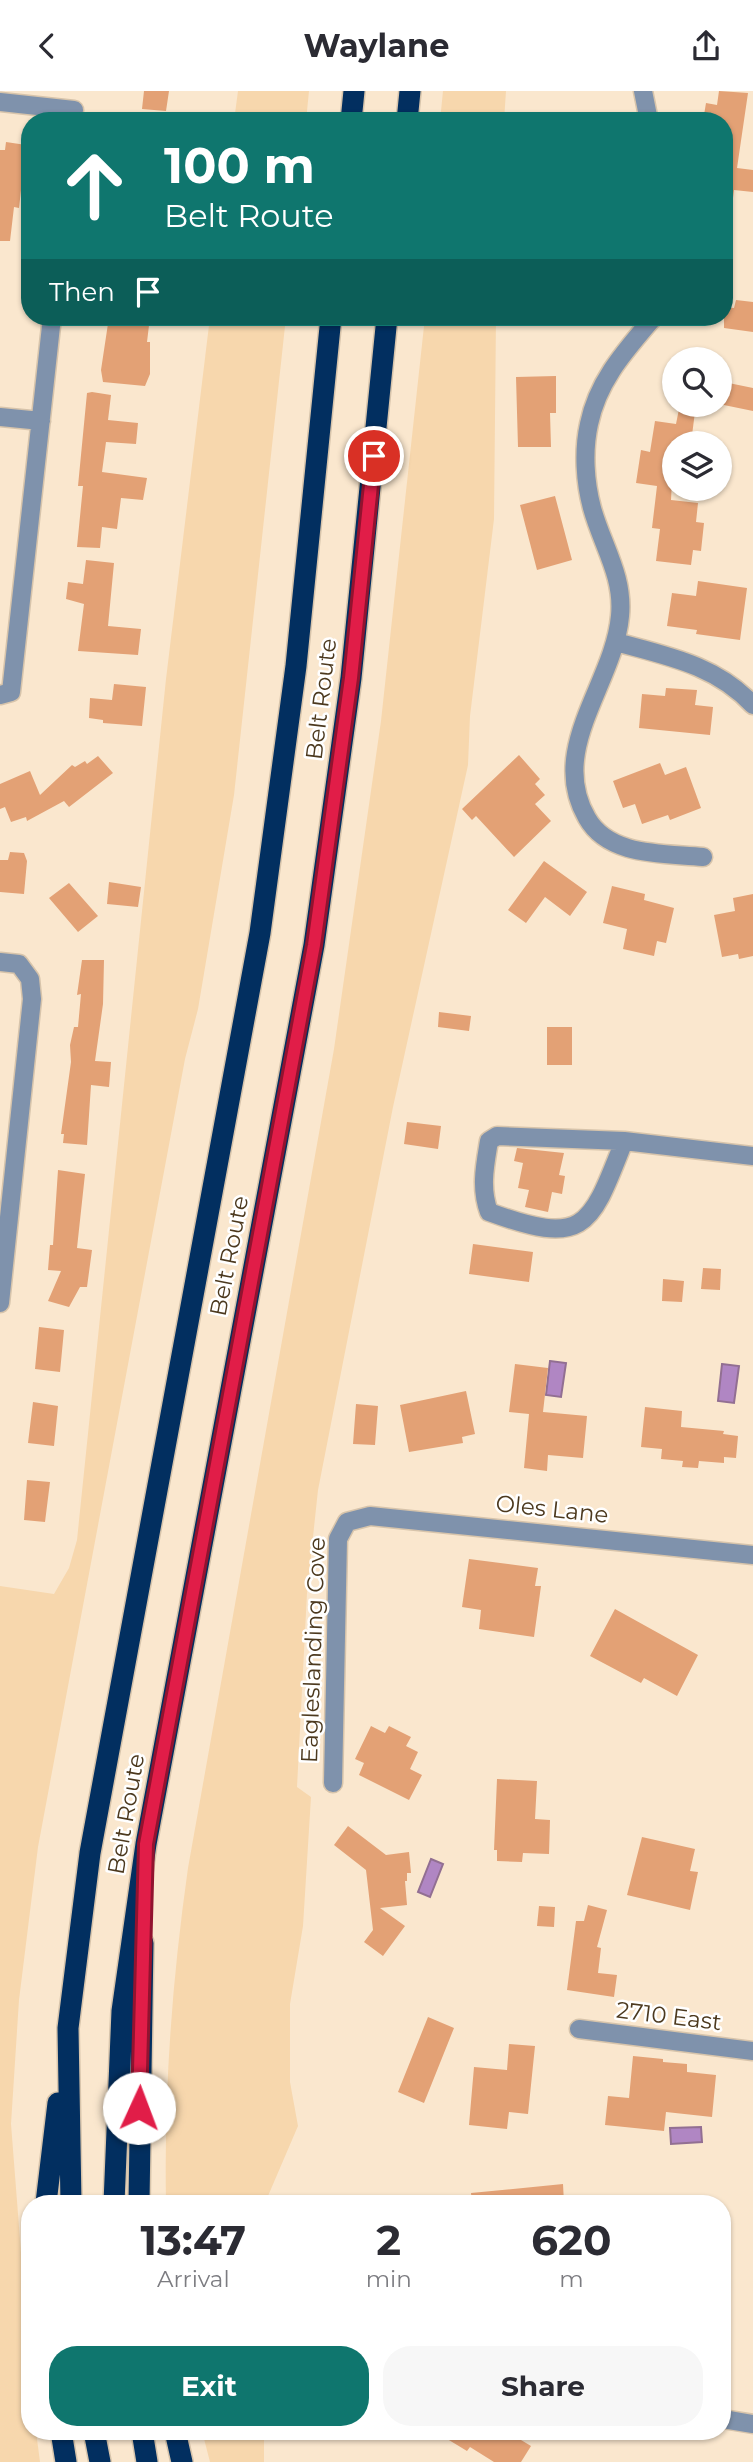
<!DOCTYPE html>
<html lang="en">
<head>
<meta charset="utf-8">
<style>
  :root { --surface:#fff; --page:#f7f7f7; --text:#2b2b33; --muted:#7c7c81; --accent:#0f766e }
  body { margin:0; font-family:Montserrat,sans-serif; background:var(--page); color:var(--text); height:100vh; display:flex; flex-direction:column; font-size:26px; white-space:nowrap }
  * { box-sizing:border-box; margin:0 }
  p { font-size:23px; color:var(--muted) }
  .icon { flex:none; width:38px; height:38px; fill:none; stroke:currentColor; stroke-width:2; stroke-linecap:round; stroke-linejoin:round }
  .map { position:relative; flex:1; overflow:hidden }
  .drawer { position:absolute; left:21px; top:2104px; width:710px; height:245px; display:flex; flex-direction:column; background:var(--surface); border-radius:28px; box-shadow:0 2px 5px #0004 }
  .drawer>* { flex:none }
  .banner { position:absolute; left:21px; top:21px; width:712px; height:214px; border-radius:28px; box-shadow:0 2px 5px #0004; background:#0f766e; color:#fff; overflow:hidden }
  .tools { position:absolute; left:662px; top:256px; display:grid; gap:14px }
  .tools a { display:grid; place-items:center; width:70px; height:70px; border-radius:50%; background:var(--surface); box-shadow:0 2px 5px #0004; font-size:35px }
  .pin { position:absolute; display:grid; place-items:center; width:60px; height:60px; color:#fff; margin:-30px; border:4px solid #fff; border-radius:50%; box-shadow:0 2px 7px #0007 }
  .me { position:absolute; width:77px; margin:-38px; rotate:2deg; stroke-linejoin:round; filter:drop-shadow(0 0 5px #0008) }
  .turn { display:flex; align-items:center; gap:24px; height:147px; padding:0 28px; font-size:32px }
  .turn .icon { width:91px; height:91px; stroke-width:2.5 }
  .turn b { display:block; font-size:49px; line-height:60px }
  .then { display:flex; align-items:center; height:66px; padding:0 28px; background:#0003; gap:14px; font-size:26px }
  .eta { display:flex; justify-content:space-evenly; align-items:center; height:119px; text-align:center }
  .eta b { font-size:42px; font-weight:700; line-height:49px }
  .primary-button { display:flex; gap:14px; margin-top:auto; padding:14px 28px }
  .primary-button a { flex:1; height:80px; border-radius:28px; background:var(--accent); color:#fff; font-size:28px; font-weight:700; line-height:80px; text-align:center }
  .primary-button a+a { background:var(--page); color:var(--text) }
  header { display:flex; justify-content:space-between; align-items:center; height:91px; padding:0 28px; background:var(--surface); font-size:32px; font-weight:700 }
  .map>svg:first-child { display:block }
  .green { fill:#f7d7ad }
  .water { fill:#b086c3; stroke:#926f92; stroke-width:2 }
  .building { fill:#e3a175 }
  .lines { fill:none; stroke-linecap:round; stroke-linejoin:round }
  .minor-casing { stroke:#d7c4ab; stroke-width:21 }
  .highway-casing { stroke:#d7c4ab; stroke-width:24 }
  .minor { stroke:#7f92ac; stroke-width:18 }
  .highway { stroke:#022f60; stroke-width:21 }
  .route-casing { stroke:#92132f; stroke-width:18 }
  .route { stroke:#e11d48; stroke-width:12 }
  .labels { text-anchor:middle; stroke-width:5; stroke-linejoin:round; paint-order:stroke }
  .street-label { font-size:23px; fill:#4c391e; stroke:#fff }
</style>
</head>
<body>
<header><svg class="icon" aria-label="back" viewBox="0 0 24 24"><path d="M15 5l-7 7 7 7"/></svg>Waylane<svg class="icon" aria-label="share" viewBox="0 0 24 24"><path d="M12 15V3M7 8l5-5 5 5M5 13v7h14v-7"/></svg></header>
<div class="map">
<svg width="753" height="2371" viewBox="0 0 753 2371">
  <rect width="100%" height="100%" fill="#fae7ce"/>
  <path class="green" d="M238,0H309L306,30H234Z
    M443,0H506L504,30H440Z
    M210,226H286L234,704L198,918L185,968L38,1756L19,1909L11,2033L30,2277V2340H36L40,2371H0V1495L54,1503L69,1477L77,1449L166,588Z
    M425,226H496L494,428L470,625L468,674L393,1016L318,1399L307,1502L297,1696L311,1706L303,1835L290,1913V1991L298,2035L265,2112H166C164,1999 172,1889 188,1777L334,958L381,630Z
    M202,2340H264V2371H210Z"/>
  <path class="water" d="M550,1270L566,1272L561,1306L546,1304Z
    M722,1273L739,1275L734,1312L718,1310Z
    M431,1768L443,1773L430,1806L418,1801Z
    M701,2036L702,2051L671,2053L670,2037Z"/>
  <path class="building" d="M144,0H169L166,20L142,18Z
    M719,0L748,2L737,77L753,79V101L734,99L733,107L724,106V30H703L706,12L717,14Z
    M6,51L26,54L19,117L14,116L10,150H0V59H5Z
    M736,209L753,211V241L724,237V216L734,217Z
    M109,226H150L147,251H150V283L145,295L103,291L101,279Z
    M556,285V322H550L551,356H518L516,286Z
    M719,290L753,297V320L719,313Z
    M92,301L111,304L108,329L138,332L136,353L106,351L102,381L147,387L143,409L121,407L117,438L102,436L100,457L77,456L83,395H78L87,302Z
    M680,313H696L691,352H674L671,409L698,412L696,431L704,432L701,460L693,459L691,474L656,470L660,438L652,437L657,395L636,392L641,359L650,361L655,330L676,333Z
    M555,405L572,469L537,479L520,414Z
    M86,469L114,472L108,535L141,538L138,564L78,560L84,513L66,508L68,491L83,493Z
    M698,490L747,497L740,549L696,543L697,539L667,535L672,502L696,505Z
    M114,593L146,596L142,635L103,632V629L89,627L90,607L112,609Z
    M666,597L697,599L695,614L713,616L710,644L639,637L642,603L665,605Z
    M519,664L540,688L535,693L545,704L535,713L551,730L514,766L476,725L472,729L462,718Z
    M98,665L113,682L69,716L64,710L27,730L26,726L11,731L5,716L0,718V693L30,680L40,704L72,674L75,676L85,670L87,673Z
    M660,672L665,684L686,676L701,717L670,729L668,724L642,733L635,713L623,717L613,690Z
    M10,761L24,762L27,770L24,803L0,801V769H8Z
    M544,770L587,801L570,825L545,806L526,832L508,819Z
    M109,791L141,796L138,816L107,813Z
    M69,792L98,825L78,841L49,807Z
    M612,795L645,803L644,809L674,817L666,852L657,850L654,865L623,858L627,838L603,832Z
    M753,803V865L739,868L738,863L722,866L714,824L735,820L733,807Z
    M82,869H104L103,913L95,970L111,971L109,996L91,994L87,1054L63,1052L64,1043H61L71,971L70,954L74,936H78L81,903L77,904Z
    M439,921L471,925L469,940L438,936Z
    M547,936H572V974H547Z
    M407,1031L441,1035L438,1058L404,1053Z
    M517,1057L564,1062L559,1084L565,1085L562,1103L552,1101L548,1121L525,1116L529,1099L518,1097L523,1072L514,1070Z
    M58,1079L85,1083L77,1157L92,1159L87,1196H80L69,1216L48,1210L61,1180L48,1179L50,1154H53Z
    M473,1153L533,1161L529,1191L469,1183Z
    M703,1177L721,1178L720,1199L701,1198Z
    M663,1188L684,1190L682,1211L662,1210Z
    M39,1236L64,1239L60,1281L35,1278Z
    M515,1273L548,1277L543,1321L587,1325L583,1367L548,1364L547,1380L524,1377L529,1323L509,1321Z
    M466,1300L475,1343L462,1346L463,1352L409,1361L400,1314Z
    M33,1311L58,1315L54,1355L28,1352Z
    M356,1313L378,1315L375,1354L353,1353Z
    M645,1316L682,1320L681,1336L724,1340L723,1343L738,1345L736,1367L724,1366V1372L699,1370L698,1377L682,1376L683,1370L661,1368L662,1358L641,1356Z
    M27,1389L50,1391L45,1431L24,1429Z
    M469,1468L538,1477L535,1495H541L534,1546L479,1538L481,1519L462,1516Z
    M615,1518L698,1564L677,1605L644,1587L641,1592L590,1565Z
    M371,1635L385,1642L389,1635L411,1646L406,1655L418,1661L410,1678L422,1684L409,1709L359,1684L364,1672L355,1668Z
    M497,1688L537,1690L535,1728L550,1729L549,1763L523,1762L522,1771L497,1770V1759H494Z
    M348,1735L386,1764L409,1761L411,1782H407V1790H405L407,1814L380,1817L405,1835L383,1865L364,1851L373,1839L366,1779L334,1754Z
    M642,1746L695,1758L690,1780L698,1781L690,1819L627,1804Z
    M588,1814L607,1819L597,1856L601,1857L598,1882L617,1884L614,1906L567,1899L576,1830H584Z
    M539,1815L555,1816L554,1836L537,1835Z
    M428,1926L454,1937L424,2012L398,2001Z
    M509,1953L535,1955L528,2023L509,2021L507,2038L469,2034L474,1976L507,1979Z
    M633,1965L663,1968V1971L687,1973V1981L716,1984L712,2026L666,2021L664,2040L605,2034L608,2005L629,2007Z
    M563,2093L564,2112H472L471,2102Z
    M434,2340H506L531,2355L521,2371H494L470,2356L467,2360Z"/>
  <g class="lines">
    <g class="minor-casing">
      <path id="minor" d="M643,0L649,30
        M0,11L74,19
        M654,226C626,259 598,289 589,333C583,360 585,391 592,417C602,454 624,485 620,525C614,593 547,658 587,727C609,766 664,762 703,766
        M0,326L41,330
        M616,551C667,565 716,574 753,614
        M0,604L11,601L52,226
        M0,871L19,873L30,888L32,908L0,1212
        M624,1050C590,1137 585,1156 489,1121C480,1097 485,1074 489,1050L497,1045L624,1050L753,1065
        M333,1692L338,1448L347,1431L370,1425L753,1464
        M579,1938L753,1960
        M723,2328L753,2333"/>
    </g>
    <g class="highway-casing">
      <path id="highway" d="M351,30L354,0
        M407,30L410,0
        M46,2112L58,2012
        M71,2112L68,1937L90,1762L260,842L296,575L331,226
        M114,2112L122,1920L146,1753L314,854L351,587L387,226
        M139,2112L143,1852
        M61,2340L66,2371
        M94,2340L100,2371
        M142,2340L147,2371
        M175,2340L182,2371"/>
    </g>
    <use href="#minor" class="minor"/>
    <use href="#highway" class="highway"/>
  </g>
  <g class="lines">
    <g class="route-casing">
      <path id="route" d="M139,2017L146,1753L314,854L351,587L374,365"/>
    </g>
    <use href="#route" class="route"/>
  </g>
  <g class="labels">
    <g class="street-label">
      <text transform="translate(321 608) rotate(-83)" y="8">Belt Route</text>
      <text transform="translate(229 1165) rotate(-79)" y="8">Belt Route</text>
      <text transform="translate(552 1418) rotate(6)" y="8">Oles Lane</text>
      <text transform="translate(313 1559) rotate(-88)" y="8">Eagleslanding Cove</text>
      <text transform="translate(126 1723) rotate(-80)" y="8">Belt Route</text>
      <text transform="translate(669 1925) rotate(7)" y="8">2710 East</text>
    </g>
  </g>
</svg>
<div class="tools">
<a><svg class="icon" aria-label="search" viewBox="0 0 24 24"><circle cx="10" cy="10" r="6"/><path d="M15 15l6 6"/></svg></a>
<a><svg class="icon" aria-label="layers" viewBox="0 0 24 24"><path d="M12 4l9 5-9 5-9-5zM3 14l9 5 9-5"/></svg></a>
</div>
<div class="pin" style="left:374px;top:365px;background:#d93025"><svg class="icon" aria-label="arrive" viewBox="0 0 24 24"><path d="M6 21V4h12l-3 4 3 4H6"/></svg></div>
<svg class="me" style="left:139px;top:2017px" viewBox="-20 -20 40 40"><circle r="19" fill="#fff"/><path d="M0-13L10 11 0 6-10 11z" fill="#e11d48"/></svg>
<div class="banner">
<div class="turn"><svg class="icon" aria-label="ahead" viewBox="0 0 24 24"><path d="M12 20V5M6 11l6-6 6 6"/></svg><div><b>100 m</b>Belt Route</div></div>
<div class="then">Then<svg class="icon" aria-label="arrive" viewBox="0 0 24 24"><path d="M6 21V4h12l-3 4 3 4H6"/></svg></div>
</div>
<section class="drawer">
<div class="eta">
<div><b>13:47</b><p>Arrival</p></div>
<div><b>2</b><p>min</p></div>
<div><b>620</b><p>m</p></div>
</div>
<div class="primary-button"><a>Exit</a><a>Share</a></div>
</section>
</div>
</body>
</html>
